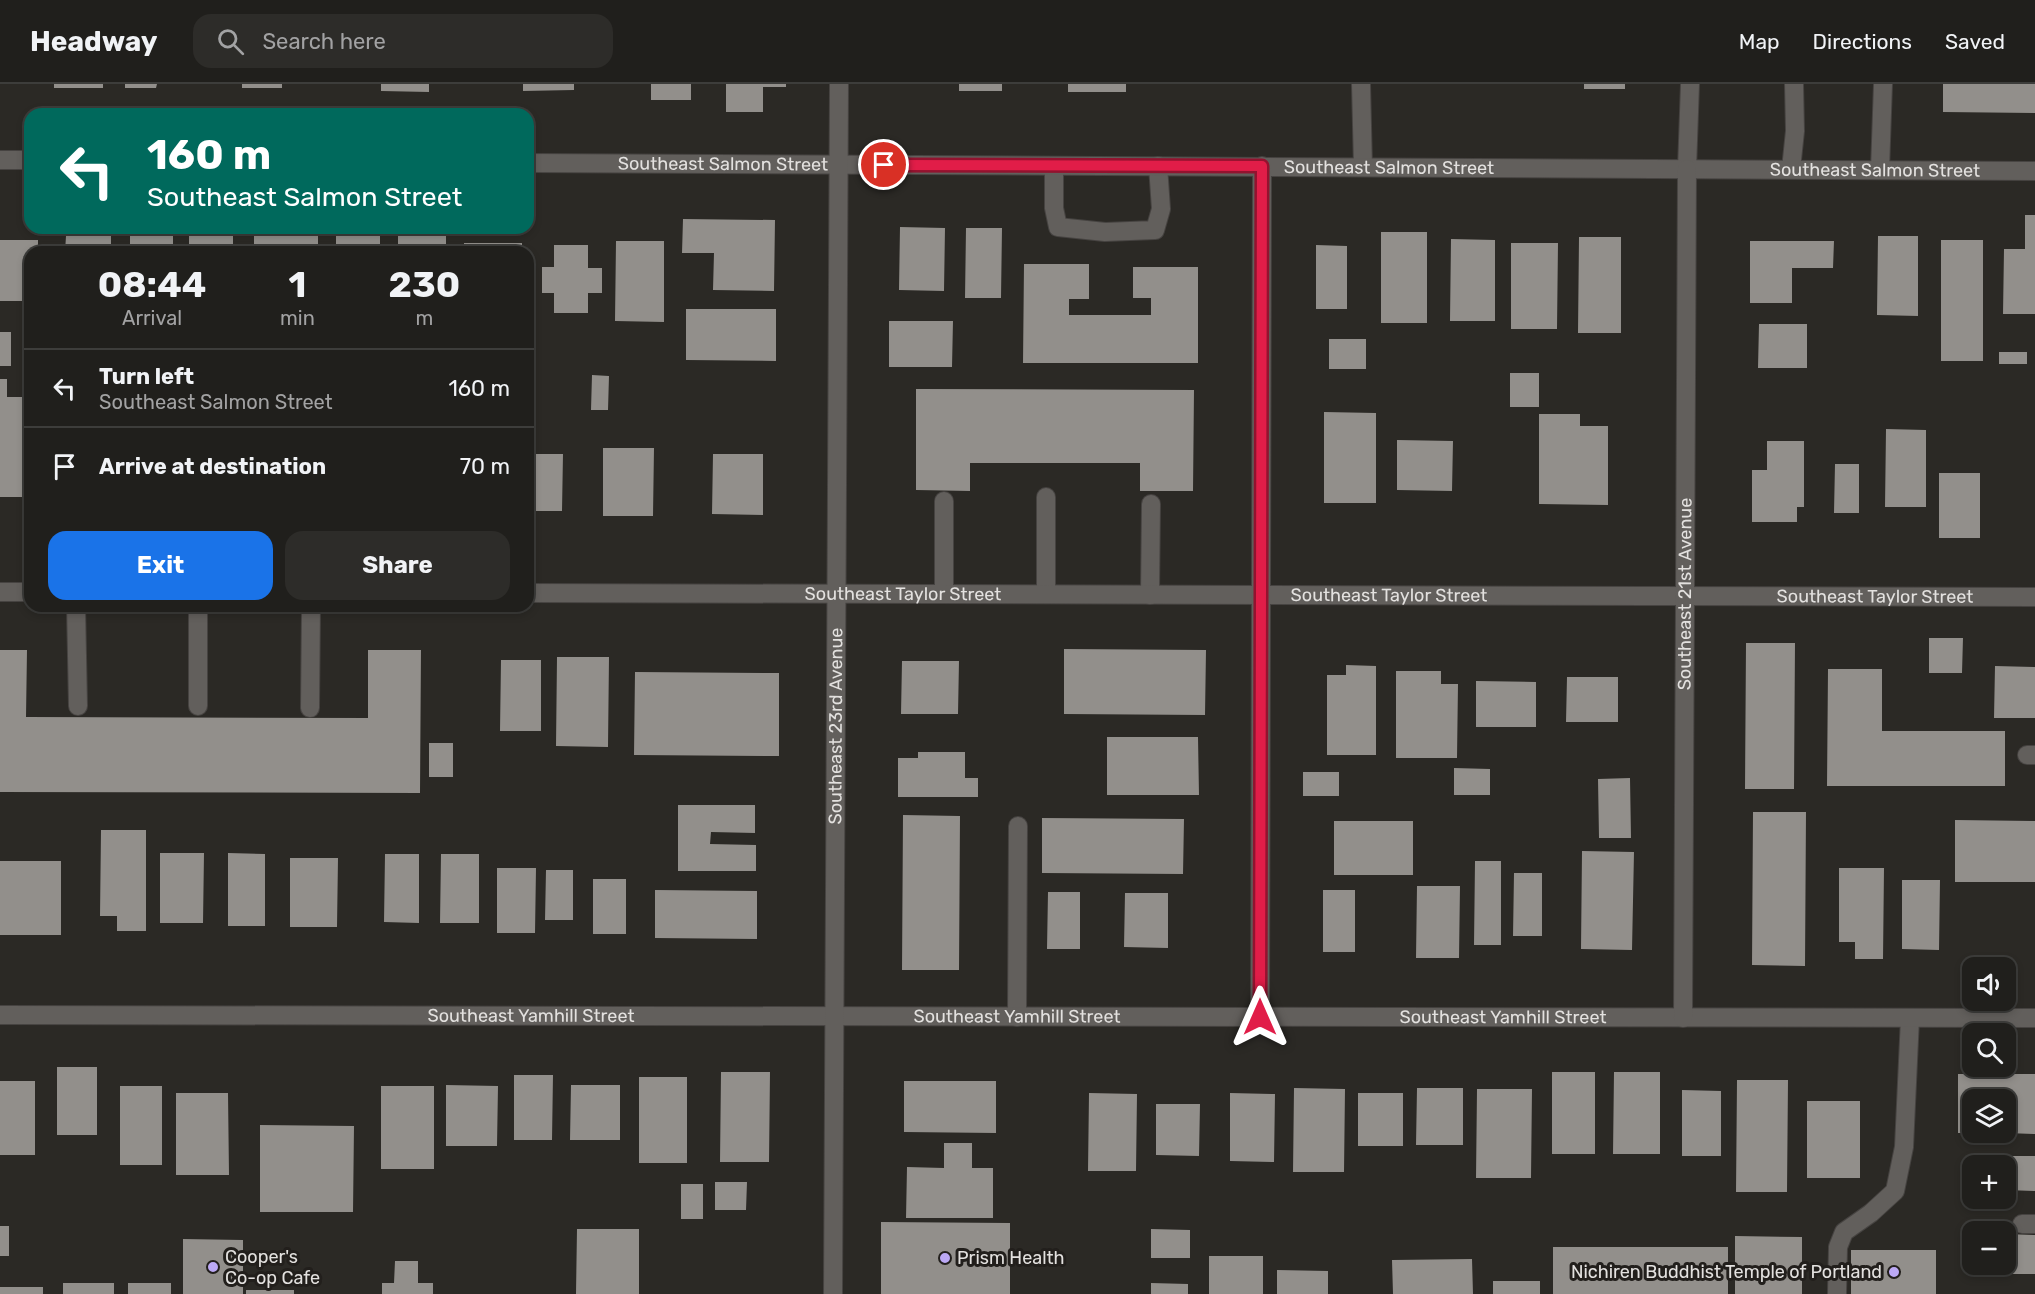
<!DOCTYPE html>
<html lang="en">
<head>
<meta charset="utf-8">
<style>
  :root { --surface:#201f1c; --page:#2d2c29; --text:#f1f3f6; --muted:#a2a2a3; --line:#3d3d3b; --accent:#1a73e8 }
  body { margin:0; font-family:Rubik,sans-serif; background:var(--page); color:var(--text); height:100vh; display:flex; flex-direction:column; font-size:22px; white-space:nowrap }
  * { box-sizing:border-box; margin:0 }
  p { font-size:20px; color:var(--muted) }
  .icon { flex:none; width:33px; height:33px; fill:none; stroke:currentColor; stroke-width:2; stroke-linecap:round; stroke-linejoin:round }
  .map { position:relative; flex:1; overflow:hidden }
  .details { position:absolute; left:24px; top:162px; width:510px; height:366px; display:flex; flex-direction:column; background:var(--surface); border-radius:18px; box-shadow:0 3px 9px #0003,0 0 0 2px var(--line) }
  .details>* { flex:none }
  .top-card { position:absolute; left:24px; top:24px; width:510px; height:126px; border-radius:18px; box-shadow:0 3px 9px #0003,0 0 0 2px var(--line); background:#00695c; color:#fff; overflow:hidden }
  .fabs { position:absolute; left:1962px; top:873px; display:grid; gap:12px }
  .fabs a { display:grid; place-items:center; width:54px; height:54px; border-radius:12px; background:var(--surface); box-shadow:0 3px 9px #0003,0 0 0 2px var(--line); font-size:30px }
  .pin { position:absolute; display:grid; place-items:center; width:51px; height:51px; color:#fff; margin:-26px; border:3px solid #fff; border-radius:50%; box-shadow:0 2px 6px #0007 }
  .me { position:absolute; width:66px; margin:-33px; rotate:0deg; stroke-linejoin:round; filter:drop-shadow(0 0 4px #0008) }
  .turn { display:flex; align-items:center; gap:21px; height:126px; padding:0 24px; font-size:27px }
  .turn .icon { width:78px; height:78px; stroke-width:2.5 }
  .turn b { display:block; font-size:42px; line-height:51px }
  .eta { display:flex; justify-content:space-evenly; align-items:center; height:102px; text-align:center }
  .eta b { font-size:36px; font-weight:700; line-height:42px }
  .primary-button { display:flex; gap:12px; margin-top:auto; padding:12px 24px }
  .primary-button a { flex:1; height:69px; border-radius:18px; background:var(--accent); color:#fff; font-size:24px; font-weight:700; line-height:69px; text-align:center }
  .primary-button a+a { background:var(--page); color:var(--text) }
  ul { padding:0; list-style:none }
  li { display:flex; align-items:center; gap:18px; height:78px; padding:0 24px; border-top:2px solid var(--line) }
  li div { flex:1 }
  li b { display:block; font-size:22px }
  li em { font-style:normal }
  header { display:flex; align-items:center; gap:36px; box-sizing:border-box; height:84px; padding:0 30px; background:var(--surface); border-bottom:2px solid var(--line) }
  header strong { font-size:28px }
  nav { display:flex; gap:33px; margin-inline-start:auto; font-size:21px }
  .search { width:420px; height:54px; background:var(--page); display:flex; align-items:center; gap:15px; box-sizing:border-box; padding:0 21px; border-radius:18px; color:var(--muted); font-size:22px }
  .map>svg:first-child { display:block }
  .building { fill:#928f8b }
  .lines { fill:none; stroke-linecap:round; stroke-linejoin:round }
  .service-casing { stroke:#464341; stroke-width:20 }
  .minor-casing { stroke:#464341; stroke-width:20 }
  .service { stroke:#625f5c; stroke-width:18 }
  .minor { stroke:#625f5c; stroke-width:18 }
  .route-casing { stroke:#92132f; stroke-width:15 }
  .route { stroke:#e11d48; stroke-width:10 }
  .poi-dot { fill:#bca9f5; stroke:#221f1c; stroke-width:2 }
  .labels { text-anchor:middle; stroke-width:6; stroke-linejoin:round; paint-order:stroke }
  .street-label { font-size:18px; fill:#e3e1df; stroke:#221f1c }
  .poi-label { font-size:18px; fill:#e3e1df; stroke:#221f1c; text-anchor:start }
</style>
</head>
<body>
<header>
<strong>Headway</strong>
<div class="search"><svg class="icon" aria-label="search" viewBox="0 0 24 24"><circle cx="10" cy="10" r="6"/><path d="M15 15l6 6"/></svg>Search here</div>
<nav><a>Map</a><a>Directions</a><a>Saved</a></nav>
</header>
<div class="map">
<svg width="2035" height="1210" viewBox="0 0 2035 1210">
  <rect width="100%" height="100%" fill="#2b2925"/>
  <path class="building" d="M54,0H103V4H54Z
    M125,0H157L156,4H125Z
    M242,0H282V4H242Z
    M381,0H429V8L381,7Z
    M523,0H574V6L523,7Z
    M651,0H691V16H651Z
    M726,0H786V3H763V28H726Z
    M959,0H1002V7H959Z
    M1068,0H1126V8H1068Z
    M1584,0H1625V5H1584Z
    M1943,0H2035V29L1943,28Z
    M2025,131H2035V230H2003L2004,165H2025Z
    M683,135L775,136L774,207L713,206L714,169H682Z
    M900,143L945,144L944,207L899,206Z
    M130,144H173V168H130Z
    M254,144L318,145V168H254Z
    M966,144H1002L1001,214H965Z
    M189,147H233V168H189Z
    M336,148H380V168H336Z
    M1381,148H1427V239H1381Z
    M398,151H446V168H398Z
    M66,152H111V168H65Z
    M1878,152H1918V232L1877,231Z
    M1579,153H1621V249H1578Z
    M1451,155L1495,156V237H1450Z
    M0,156H38V168H30V217H0Z
    M1941,156H1983V277H1941Z
    M616,157H664V238L615,237Z
    M1750,157H1834L1833,184H1792V219H1750Z
    M464,159H522V168H464Z
    M1511,159H1558L1557,245H1511Z
    M554,161H588V184H602V209H588V229H554V209H542V183H554Z
    M1316,161L1347,162V225H1316Z
    M1024,180H1089V215H1069V231H1151V214H1133V183H1198V279H1023Z
    M686,225H776V277L686,276Z
    M889,237H953L952,283H889Z
    M1759,240H1807V284H1758Z
    M0,248H11V282H0Z
    M1329,255H1366V285H1329Z
    M1999,268H2027V280H1999Z
    M1510,289H1539V323H1510Z
    M592,291L609,292L608,326H591Z
    M0,295H7V313H30V413H0Z
    M916,305L1194,306L1193,407H1140V379H970V407L916,406Z
    M1324,328L1376,329V419H1324Z
    M1539,330H1580V342H1608V421L1539,420Z
    M1886,345L1926,346V423H1885Z
    M1397,356L1453,357L1452,407L1397,406Z
    M1767,357H1804V423H1797V438H1752V386H1767Z
    M603,364H654L653,432H603Z
    M528,370H563L562,427H528Z
    M713,370H763V431L712,430Z
    M1835,380H1859V429H1834Z
    M1939,389H1980V454H1939Z
    M1929,554H1963L1962,589H1929Z
    M1746,559H1795L1794,705H1745Z
    M1064,565L1206,566L1205,631L1064,630Z
    M0,566H27L26,633L368,634V566H421L420,709L0,708Z
    M557,573H609L608,663L556,662Z
    M501,576H541V647H500Z
    M902,577H959L958,630H901Z
    M1346,581L1376,582V671H1327V591H1346Z
    M1995,582L2035,583V634H1994Z
    M1828,585H1882V647H2005V702H1827Z
    M1396,587H1441V600H1458L1457,674H1396Z
    M635,588L779,589V672L634,671Z
    M1567,593H1618V638H1566Z
    M1476,597L1536,598V643H1476Z
    M1107,653H1198L1199,711H1107Z
    M429,659H453V693H429Z
    M918,668H965V694H978V713H898V674H918Z
    M1454,684L1490,685V711H1454Z
    M1303,688H1339V712H1303Z
    M1630,694L1631,754H1599L1598,695Z
    M678,721H755V749L711,748L710,760L756,761V787H678Z
    M1753,728H1806L1805,882L1752,881Z
    M903,731L960,732L959,886H902Z
    M1042,734L1184,735L1183,790L1042,789Z
    M1955,736L2035,737V798H1955Z
    M1334,737H1413V791H1334Z
    M101,746H146V847H117V832H100Z
    M1582,767L1634,768L1632,866L1581,865Z
    M160,769H204L203,839H160Z
    M228,769L265,770V842H228Z
    M385,770H419V839L384,838Z
    M441,770H479V839H440Z
    M290,774H338L337,843H290Z
    M0,777H61V851H0Z
    M1475,777H1501V861H1474Z
    M497,784H536L535,849H497Z
    M1839,784H1884L1883,875H1855V858H1839Z
    M546,786H573V836H545Z
    M1514,789H1542V852H1513Z
    M593,795H626V850H593Z
    M1902,796H1940L1939,866L1902,865Z
    M1417,802H1460L1459,874H1416Z
    M655,806L757,807V855L655,854Z
    M1323,806H1355V868H1323Z
    M1048,808H1080V865H1047Z
    M1125,809H1168V864L1124,863Z
    M57,983H97V1051H57Z
    M721,988H770L769,1078H720Z
    M1552,988H1595V1070H1552Z
    M1614,988H1660V1070H1613Z
    M1958,990H2035V1050L2006,1049V1016H1972V1049H1958Z
    M514,991H553L552,1056H514Z
    M639,993H687V1079H639Z
    M1737,996H1788L1787,1108H1736Z
    M0,997H35V1071H0Z
    M904,997H996V1049L904,1048Z
    M446,1001L498,1002L497,1062H446Z
    M571,1001H620V1056H570Z
    M120,1002H162V1081H120Z
    M381,1002H434V1085H381Z
    M1294,1004L1345,1005L1344,1088H1293Z
    M1417,1004H1463V1061H1416Z
    M1477,1005H1532L1531,1094H1476Z
    M1682,1006L1721,1007V1072H1682Z
    M176,1009H228L229,1091H176Z
    M1089,1009L1137,1010L1136,1087H1088Z
    M1230,1009L1275,1010L1274,1078L1230,1077Z
    M1358,1009H1403V1062H1358Z
    M1807,1017H1860V1094H1807Z
    M1156,1020H1200L1199,1072L1156,1071Z
    M260,1041L354,1042L353,1128H260Z
    M944,1059H972V1084H993V1134H906L907,1083L944,1084Z
    M1986,1072H2035V1107L2006,1106V1082H1986Z
    M715,1098H747L746,1126H715Z
    M681,1100H703V1135H681Z
    M881,1138L1010,1139V1210H881Z
    M0,1142H9V1172H0Z
    M577,1145H639V1210H576Z
    M1151,1145L1190,1146V1174H1151Z
    M2006,1150L2035,1151V1190H1976V1180H2006Z
    M1735,1152L1802,1153V1210H1735Z
    M183,1155L243,1156V1210H183Z
    M1553,1163H1728V1210H1553Z
    M1851,1166H1936V1210H1851Z
    M1209,1172H1263V1210H1209Z
    M1472,1175L1473,1210H1393L1392,1176Z
    M395,1177H418V1199H433V1210H382V1199H394Z
    M1277,1186L1328,1187V1210H1277Z
    M1493,1197H1540V1210H1493Z
    M63,1199H114V1210H63Z
    M128,1199H171V1210H128Z
    M1151,1199L1188,1200V1210H1151Z
    M0,1203H43V1210H0Z
    M246,1206H294V1210H246Z"/>
  <g class="lines">
    <g class="service-casing">
      <path id="service" d="M1361,0L1363,83
        M1054,82V124L1058,143L1105,148L1155,146L1161,125L1158,82
        M1687,85L1690,0
        M1791,85L1795,47L1794,0
        M1880,86L1883,0
        M1046,413V510
        M944,417V510
        M1150,511L1151,420
        M76,522L78,622
        M198,622V522
        M310,624L311,522
        M2027,671H2035
        M1017,933L1018,742
        M2022,1140H2035
        M1837,1210L1838,1163L1844,1148L1871,1129L1895,1107L1904,1063L1910,934"/>
    </g>
    <g class="minor-casing">
      <g id="minor">
        <path d="M0,76H30"/>
        <path id="s1" d="M528,79L2035,87"/>
        <path d="M0,508H30"/>
        <path id="s2" d="M528,509L2035,513"/>
        <path id="s3" d="M0,931L2035,934"/>
        <path d="M1260,933L1262,82"/>
        <path id="s4" d="M1683,934L1687,85"/>
        <path id="s5" d="M833,1210L839,0"/>
      </g>
    </g>
    <use href="#service" class="service"/>
    <use href="#minor" class="minor"/>
  </g>
  <g class="lines">
    <g class="route-casing">
      <path id="route" d="M884,81L1262,82L1260,933"/>
    </g>
    <use href="#route" class="route"/>
  </g>
  <g class="poi-dot">
    <circle cx="945" cy="1174" r="6"/>
    <circle cx="213" cy="1183" r="6"/>
    <circle cx="1894" cy="1188" r="6"/>
  </g>
  <g class="labels">
    <g class="street-label">
      <text dy="6" stroke="none"><textPath href="#s1" startOffset="195">Southeast Salmon Street</textPath></text>
      <text dy="6" stroke="none"><textPath href="#s1" startOffset="861">Southeast Salmon Street</textPath></text>
      <text dy="6" stroke="none"><textPath href="#s1" startOffset="1347">Southeast Salmon Street</textPath></text>
      <text dy="6" stroke="none"><textPath href="#s4" startOffset="424">Southeast 21st Avenue</textPath></text>
      <text dy="6" stroke="none"><textPath href="#s2" startOffset="375">Southeast Taylor Street</textPath></text>
      <text dy="6" stroke="none"><textPath href="#s2" startOffset="861">Southeast Taylor Street</textPath></text>
      <text dy="6" stroke="none"><textPath href="#s2" startOffset="1347">Southeast Taylor Street</textPath></text>
      <text dy="6" stroke="none"><textPath href="#s5" startOffset="568">Southeast 23rd Avenue</textPath></text>
      <text dy="6" stroke="none"><textPath href="#s3" startOffset="531">Southeast Yamhill Street</textPath></text>
      <text dy="6" stroke="none"><textPath href="#s3" startOffset="1017">Southeast Yamhill Street</textPath></text>
      <text dy="6" stroke="none"><textPath href="#s3" startOffset="1503">Southeast Yamhill Street</textPath></text>
    </g>
    <g class="poi-label">
      <text x="225" y="1179">Cooper's<tspan x="225" dy="21">Co-op Cafe</tspan></text>
      <text x="957" y="1180">Prism Health</text>
      <text x="1882" y="1194" text-anchor="end">Nichiren Buddhist Temple of Portland</text>
    </g>
  </g>
</svg>
<div class="fabs">
<a><svg class="icon" aria-label="sound" viewBox="0 0 24 24"><path d="M4 9h4l5-4v14l-5-4H4zM17 9q2 3 0 6"/></svg></a>
<a><svg class="icon" aria-label="search" viewBox="0 0 24 24"><circle cx="10" cy="10" r="6"/><path d="M15 15l6 6"/></svg></a>
<a><svg class="icon" aria-label="layers" viewBox="0 0 24 24"><path d="M12 4l9 5-9 5-9-5zM3 14l9 5 9-5"/></svg></a>
<a>+</a>
<a>−</a>
</div>
<div class="pin" style="left:884px;top:81px;background:#d93025"><svg class="icon" aria-label="arrive" viewBox="0 0 24 24"><path d="M6 21V4h12l-3 4 3 4H6"/></svg></div>
<svg class="me" style="left:1260px;top:933px" viewBox="-20 -20 40 40"><path d="M0-17L14 15 0 8-14 15z" fill="#e11d48" stroke="#fff" stroke-width="4"/></svg>
<div class="top-card">
<div class="turn"><svg class="icon" aria-label="left" viewBox="0 0 24 24"><path d="M17 20v-9H6M10 6l-5 5 5 5"/></svg><div><b>160 m</b>Southeast Salmon Street</div></div>
</div>
<section class="details">
<div class="eta">
<div><b>08:44</b><p>Arrival</p></div>
<div><b>1</b><p>min</p></div>
<div><b>230</b><p>m</p></div>
</div>
<ul>
<li><svg class="icon" aria-label="left" viewBox="0 0 24 24"><path d="M17 20v-9H6M10 6l-5 5 5 5"/></svg><div><b>Turn left</b><p>Southeast Salmon Street</p></div><em>160 m</em></li>
<li><svg class="icon" aria-label="arrive" viewBox="0 0 24 24"><path d="M6 21V4h12l-3 4 3 4H6"/></svg><div><b>Arrive at destination</b></div><em>70 m</em></li>
</ul>
<div class="primary-button"><a>Exit</a><a>Share</a></div>
</section>
</div>
</body>
</html>
